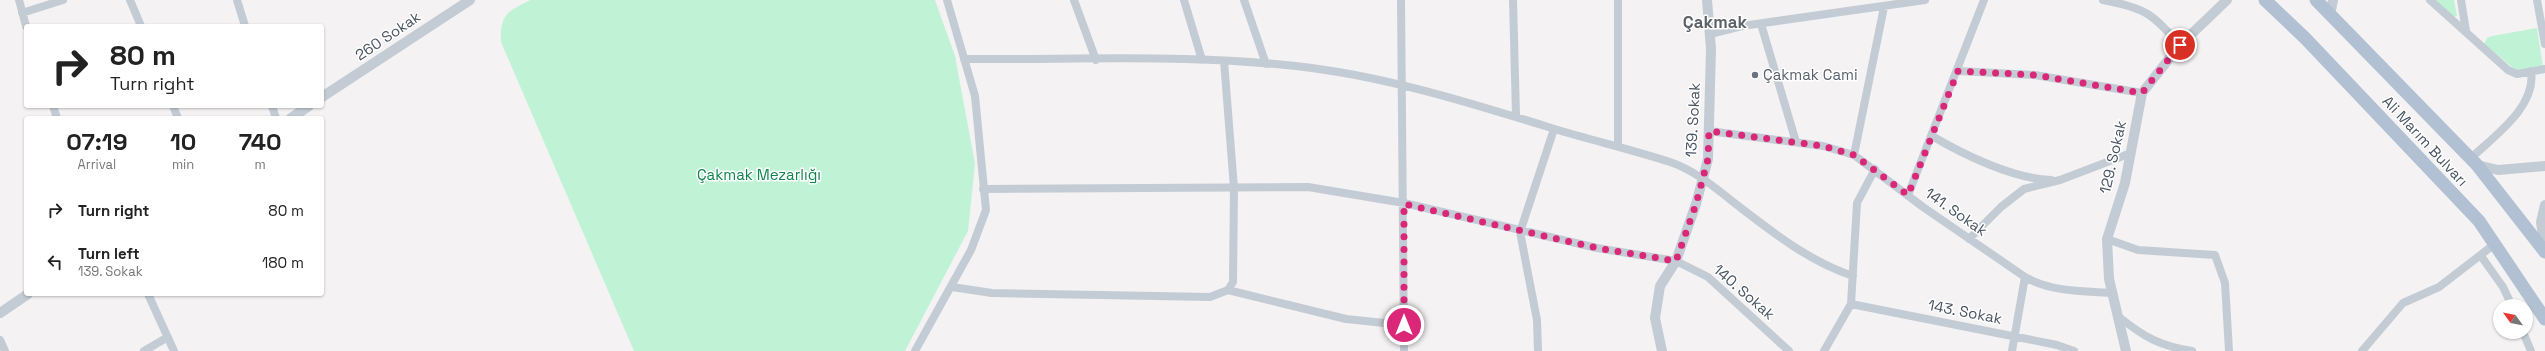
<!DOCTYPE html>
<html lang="en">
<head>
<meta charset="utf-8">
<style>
  :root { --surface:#fff; --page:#f6f6f6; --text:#222; --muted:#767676 }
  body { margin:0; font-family:"Space Grotesk",sans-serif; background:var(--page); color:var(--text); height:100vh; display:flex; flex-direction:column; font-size:15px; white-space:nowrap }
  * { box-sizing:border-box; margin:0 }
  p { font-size:13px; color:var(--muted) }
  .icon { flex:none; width:22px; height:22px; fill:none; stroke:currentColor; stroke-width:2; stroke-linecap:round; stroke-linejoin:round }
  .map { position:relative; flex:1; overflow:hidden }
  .panel { position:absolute; left:24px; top:116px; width:300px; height:180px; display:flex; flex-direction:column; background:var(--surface); border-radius:4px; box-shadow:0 1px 3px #0004 }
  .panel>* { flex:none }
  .top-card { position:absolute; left:24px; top:24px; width:300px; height:84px; border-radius:4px; box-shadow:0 1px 3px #0004; background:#fff; color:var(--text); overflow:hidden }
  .needle { width:26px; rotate:303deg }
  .fabs { position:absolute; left:2493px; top:299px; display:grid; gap:8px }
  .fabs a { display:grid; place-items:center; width:40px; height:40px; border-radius:50%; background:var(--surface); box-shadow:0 1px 3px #0004; font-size:20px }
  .pin { position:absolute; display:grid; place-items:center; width:34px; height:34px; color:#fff; margin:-17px; border:2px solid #fff; border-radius:50%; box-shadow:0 1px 4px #0007 }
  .me { position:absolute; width:44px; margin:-22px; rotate:0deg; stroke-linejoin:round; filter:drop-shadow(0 0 3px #0008) }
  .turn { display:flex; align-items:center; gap:14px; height:84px; padding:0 20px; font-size:18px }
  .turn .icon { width:52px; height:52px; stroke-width:2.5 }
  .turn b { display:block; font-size:28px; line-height:34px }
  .eta { display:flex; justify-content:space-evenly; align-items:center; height:68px; text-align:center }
  .eta b { font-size:24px; font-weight:800; line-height:28px }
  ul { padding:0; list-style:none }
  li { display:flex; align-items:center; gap:12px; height:52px; padding:0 20px }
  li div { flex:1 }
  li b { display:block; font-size:15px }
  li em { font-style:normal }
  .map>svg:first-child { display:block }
  .green { fill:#c0f3d6 }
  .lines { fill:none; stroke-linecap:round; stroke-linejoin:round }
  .minor { stroke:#c3ccd4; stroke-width:8 }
  .tertiary { stroke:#c3ccd4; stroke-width:10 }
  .primary { stroke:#b1c0d2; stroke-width:13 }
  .route { stroke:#db2777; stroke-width:7; stroke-dasharray:0 12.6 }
  .worship-dot { fill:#6b7280; stroke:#fff; stroke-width:1.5 }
  .labels { text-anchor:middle; stroke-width:3; stroke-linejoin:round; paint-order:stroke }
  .street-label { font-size:15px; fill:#485461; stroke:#fff }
  .worship-label { font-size:15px; fill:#5b616d; stroke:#fff; text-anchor:start }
  .park-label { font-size:15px; fill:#128351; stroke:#fff }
  .quarter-label { font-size:17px; font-weight:bold; fill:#5e6268; stroke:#fff }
</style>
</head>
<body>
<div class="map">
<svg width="2545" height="351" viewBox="0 0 2545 351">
  <rect width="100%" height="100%" fill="#f4f2f2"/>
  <path class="green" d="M530,0H935L955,56L975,164L968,231L905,351H634L501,42C500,15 506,12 530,0Z
    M2434,0H2454L2457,16L2452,17Z
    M2537,28L2543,67L2517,71L2484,44L2487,38L2492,36Z"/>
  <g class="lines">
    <path class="minor" d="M19,0L26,26
      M130,0L141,26
      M237,0L245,26
      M1074,0L1096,60
      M1184,0L1202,60
      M1244,0L1266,64
      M1401,0L1404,351
      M1513,0L1516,115
      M2103,0C2146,8 2151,13 2180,45
      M2430,0L2508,70L2517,74L2545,69
      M2461,0L2466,31
      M2537,0L2545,44
      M22,13L63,0
      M1761,24L1796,142
      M1710,34L1742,26L1925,0
      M964,59C1079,60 1197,53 1312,68C1395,79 1477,105 1558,130C1595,141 1633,150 1670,162C1697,171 1719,191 1741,208C1776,235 1811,262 1853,276
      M1958,71L2035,75L2142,93
      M53,106L57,118
      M173,106L178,118
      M272,106L276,118
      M1709,131L1823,146L1854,155L1923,207L2025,277L2012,351
      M1932,136C1964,155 2014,179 2051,180
      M1618,145V0
      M1854,155L1884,7
      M2470,159C2493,137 2537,107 2531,71
      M983,189L1308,187L1404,203L1597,248L1676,261L1708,277L1789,351
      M1908,195L1984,0
      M1969,239L2001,207L2024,189L2060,180L2131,153
      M2107,239L2138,250L2215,255L2225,283L2229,351
      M2481,256L2503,287L2512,306
      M2025,277C2051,292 2083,291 2113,293
      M952,287L992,293L1210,297L1228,290L1233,282L1234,188L1224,61
      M1228,290L1346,319L1404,325
      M148,294L174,351
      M1851,304L2057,345L2074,351
      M2119,317C2144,337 2160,346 2192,351
      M2523,332L2531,351
      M0,340L5,351
      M144,351L168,337
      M915,351L971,250L986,210L975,96L947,0
      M1538,351L1537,320L1520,232L1554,129
      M1824,351L1851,304L1857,203L1875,169
      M2362,351L2403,303L2439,287L2496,243"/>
    <path class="tertiary" d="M2330,15L2333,0
      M322,97L470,0
      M291,118L309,106
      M2477,165L2498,170L2545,166
      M2545,205L2541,222L2545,250
      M0,313L28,294
      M1662,351L1655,318L1660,286L1676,261L1696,204L1708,159L1711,49L1707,0
      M2126,351L2109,279L2107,239L2125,183L2142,93L2180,45L2227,0"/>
    <path class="primary" d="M2265,0L2305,38L2479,221L2545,319
      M2316,0L2477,165L2545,252"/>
  </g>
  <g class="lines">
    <path class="route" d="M1404,325V204L1597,248L1676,261L1696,204L1708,159L1709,131L1823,146L1854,155L1908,195L1958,71L2035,75L2142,93L2180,45"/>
  </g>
  <circle class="worship-dot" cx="1755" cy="75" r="4"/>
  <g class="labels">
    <g class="street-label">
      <text transform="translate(388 36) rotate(-34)" y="5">260 Sokak</text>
      <text transform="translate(1693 120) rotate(-87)" y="5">139. Sokak</text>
      <text transform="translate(2425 141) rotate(47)" y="5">Ali Marım Bulvarı</text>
      <text transform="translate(2113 157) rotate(-77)" y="5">129. Sokak</text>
      <text transform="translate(1956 212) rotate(35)" y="5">141. Sokak</text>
      <text transform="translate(1744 292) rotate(41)" y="5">140. Sokak</text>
      <text transform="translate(1965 312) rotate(11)" y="5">143. Sokak</text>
    </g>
    <g class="worship-label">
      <text x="1763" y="80">Çakmak Cami</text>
    </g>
    <g class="park-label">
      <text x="759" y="180">Çakmak Mezarlığı</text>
    </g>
    <g class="quarter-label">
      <text x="1715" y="28">Çakmak</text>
    </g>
  </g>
</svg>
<div class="fabs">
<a><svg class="needle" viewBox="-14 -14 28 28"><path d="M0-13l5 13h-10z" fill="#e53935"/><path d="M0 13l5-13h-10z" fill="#767676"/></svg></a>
</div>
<div class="pin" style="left:2180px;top:45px;background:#d93025"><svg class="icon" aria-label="arrive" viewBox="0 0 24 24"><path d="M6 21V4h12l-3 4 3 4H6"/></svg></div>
<svg class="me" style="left:1404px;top:325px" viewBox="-20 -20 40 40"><circle r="17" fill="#db2777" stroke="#fff" stroke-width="3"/><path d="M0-11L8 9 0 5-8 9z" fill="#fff"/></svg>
<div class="top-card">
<div class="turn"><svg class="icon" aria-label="right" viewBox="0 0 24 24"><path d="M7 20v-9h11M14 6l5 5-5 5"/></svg><div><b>80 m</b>Turn right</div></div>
</div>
<section class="panel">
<div class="eta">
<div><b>07:19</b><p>Arrival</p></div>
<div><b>10</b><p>min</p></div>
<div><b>740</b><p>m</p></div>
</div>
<ul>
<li><svg class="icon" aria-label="right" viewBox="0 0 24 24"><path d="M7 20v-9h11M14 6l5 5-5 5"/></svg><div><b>Turn right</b></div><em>80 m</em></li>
<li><svg class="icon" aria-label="left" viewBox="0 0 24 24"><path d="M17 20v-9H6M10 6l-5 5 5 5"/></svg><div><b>Turn left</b><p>139. Sokak</p></div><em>180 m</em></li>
</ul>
</section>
</div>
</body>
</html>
